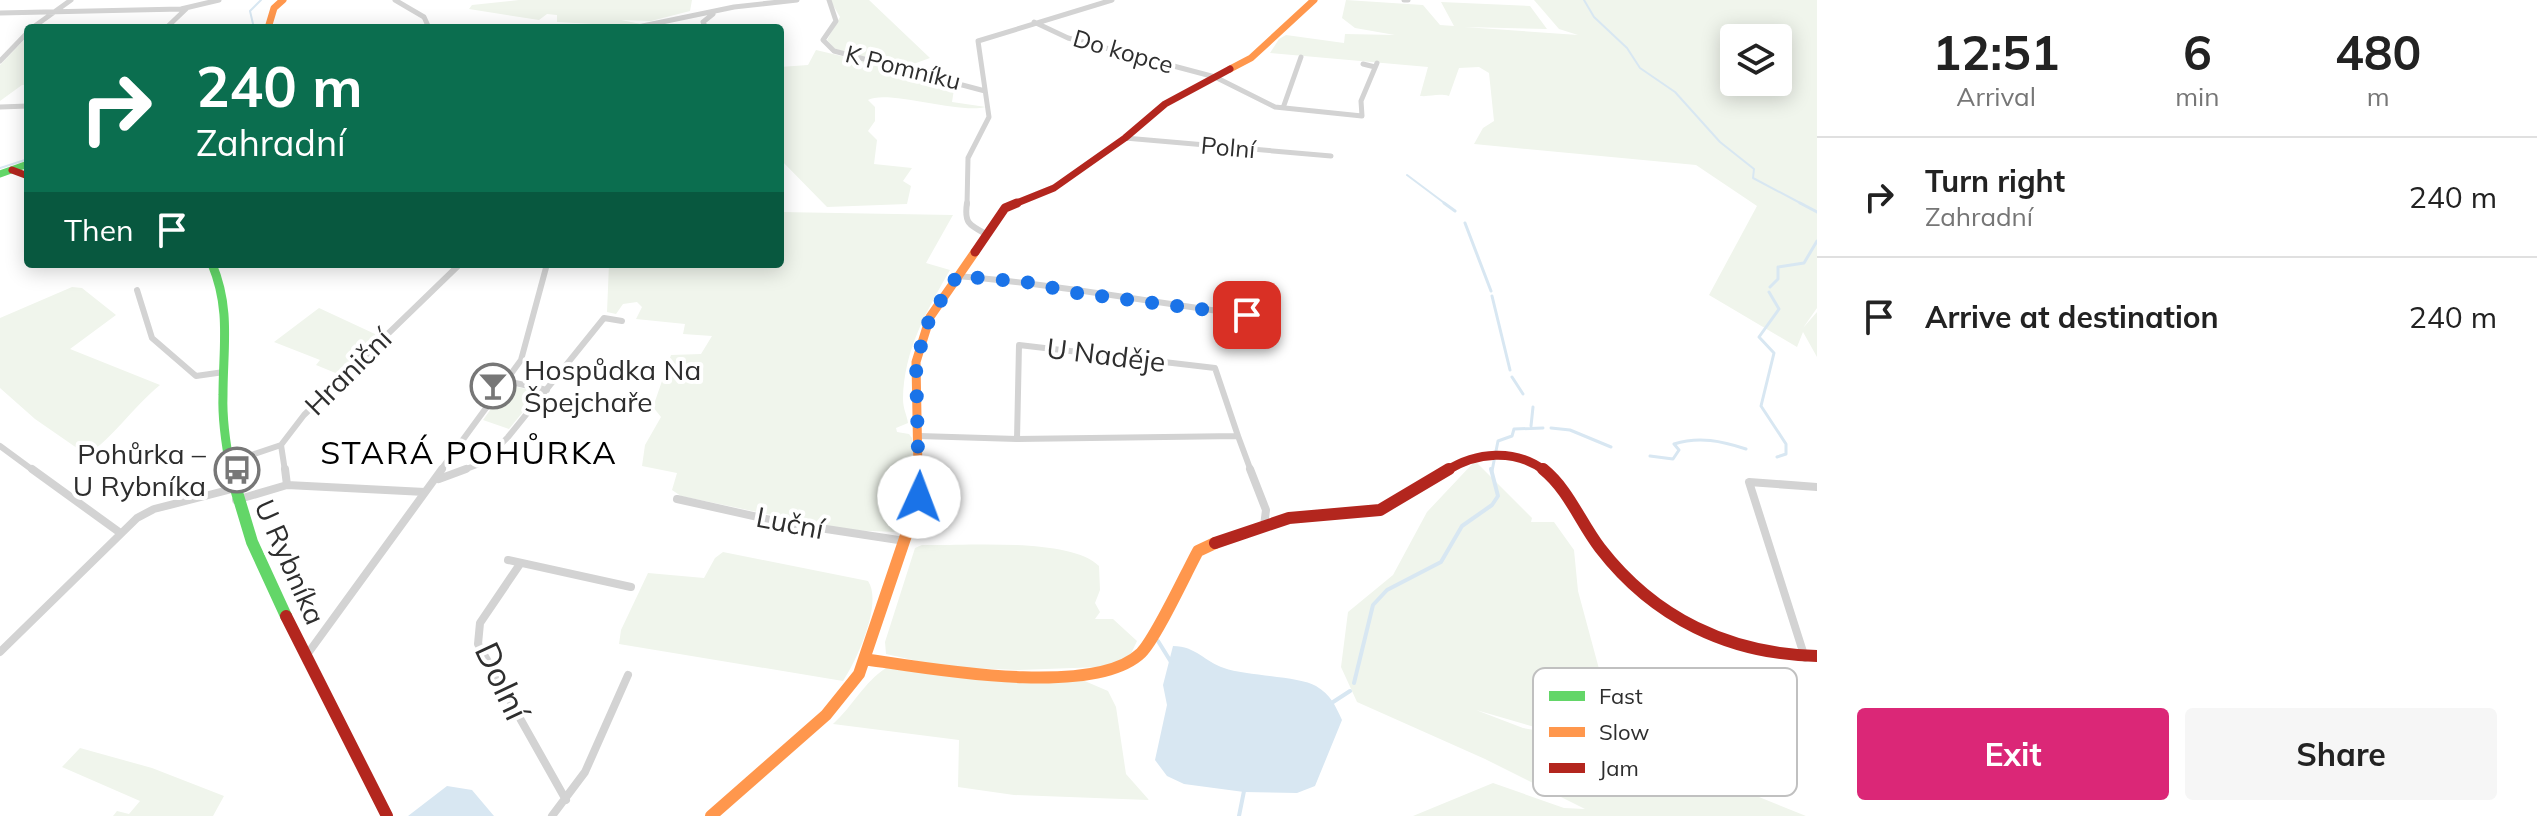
<!DOCTYPE html>
<html lang="en">
<head>
<meta charset="utf-8">
<style>
  :root { --surface:#fff; --page:#f6f6f6; --text:#222; --muted:#767676; --line:#e0e0e0; --accent:#db2777 }
  body { margin:0; font-family:Mulish,sans-serif; background:var(--page); color:var(--text); height:100vh; display:flex; flex-direction:column; font-size:30px; white-space:nowrap }
  * { box-sizing:border-box; margin:0 }
  p { font-size:26px; color:var(--muted) }
  .icon { flex:none; width:44px; height:44px; fill:none; stroke:currentColor; stroke-width:2; stroke-linecap:round; stroke-linejoin:round }
  .map { position:relative; flex:1; overflow:hidden }
  .details { display:flex; flex-direction:column; background:var(--surface); width:720px }
  .details>* { flex:none }
  .banner { position:absolute; left:24px; top:24px; width:760px; height:244px; border-radius:8px; box-shadow:0 4px 20px #0003; background:#0b6e4f; color:#fff; overflow:hidden }
  .buttons { position:absolute; left:1720px; top:24px; display:grid; gap:16px }
  .buttons a { display:grid; place-items:center; width:72px; height:72px; border-radius:8px; background:var(--surface); box-shadow:0 4px 20px #0003; font-size:40px }
  .pin { position:absolute; display:grid; place-items:center; width:68px; height:68px; color:#fff; margin:-34px; border-radius:16px; box-shadow:0 4px 12px #0006 }
  .me { position:absolute; width:88px; margin:-44px; rotate:2deg; stroke-linejoin:round; filter:drop-shadow(0 0 6px #0008) }
  .turn { display:flex; align-items:center; gap:28px; height:168px; padding:0 40px; font-size:36px }
  .turn .icon { width:104px; height:104px; stroke-width:2.5 }
  .turn b { display:block; font-size:56px; line-height:68px }
  .then { display:flex; align-items:center; height:76px; padding:0 40px; background:#0003; gap:16px; font-size:30px }
  .eta { display:flex; justify-content:space-evenly; align-items:center; height:136px; text-align:center }
  .eta b { font-size:48px; font-weight:700; line-height:56px }
  .button { display:flex; gap:16px; margin-top:auto; padding:16px 40px }
  .button a { flex:1; height:92px; border-radius:8px; background:var(--accent); color:#fff; font-size:32px; font-weight:700; line-height:92px; text-align:center }
  .button a+a { background:var(--page); color:var(--text) }
  ul { padding:0; list-style:none }
  li { display:flex; align-items:center; gap:24px; height:120px; padding:0 40px; border-top:2px solid var(--line) }
  li div { flex:1 }
  li b { display:block; font-size:30px }
  li em { font-style:normal }
  main { display:flex; flex:1; min-height:0 }
  .map>svg:first-child { display:block }
  .green { fill:#f0f5ec; fill-rule:evenodd }
  .water { fill:#d8e7f2 }
  .lines { fill:none; stroke-linecap:round; stroke-linejoin:round }
  .stream-far2 { stroke:#d8e7f2; stroke-width:2 }
  .stream-far1 { stroke:#d8e7f2; stroke-width:3 }
  .stream { stroke:#d8e7f2; stroke-width:4 }
  .street-far2 { stroke:#d3d3d3; stroke-width:5 }
  .street-far1 { stroke:#d3d3d3; stroke-width:6 }
  .street { stroke:#d3d3d3; stroke-width:8 }
  .fast-far2 { stroke:#63d668; stroke-width:7 }
  .fast-far1 { stroke:#63d668; stroke-width:9 }
  .fast { stroke:#63d668; stroke-width:12 }
  .slow-far2 { stroke:#ff974d; stroke-width:7 }
  .slow-far1 { stroke:#ff974d; stroke-width:9 }
  .slow { stroke:#ff974d; stroke-width:12 }
  .jam-far2 { stroke:#b3261e; stroke-width:7 }
  .jam-far1 { stroke:#b3261e; stroke-width:9 }
  .jam { stroke:#b3261e; stroke-width:12 }
  .route { stroke:#1a73e8; stroke-width:14; stroke-dasharray:0 25.2 }
  .labels { text-anchor:middle; stroke-width:8; stroke-linejoin:round; paint-order:stroke }
  .far-street-label { font-size:24px; fill:#2e2e2e; stroke:#fff }
  .street-label { font-size:28px; fill:#2e2e2e; stroke:#fff }
  .poi-label { font-size:28px; fill:#2e2e2e; stroke:#fff; text-anchor:start }
  .quarter-label { font-size:32px; letter-spacing:2px; fill:#000; stroke:#fff }
  .near-street-label { font-size:34px; fill:#2e2e2e; stroke:#fff }
  .key { fill:#fff; stroke:#c0c0c0; stroke-width:2 }
  .key-label { font-size:22px; fill:#2e2e2e }
</style>
</head>
<body>
<main>
<div class="map">
<svg width="1817" height="816" viewBox="0 0 1817 816">
  <rect width="100%" height="100%" fill="#fff"/>
  <path class="green" d="M519,0H692L690,11L651,21L621,20L641,24L630,26L557,22V15L547,14L539,20L469,9L472,5Z
    M830,0H869L930,58L905,67L835,49L827,40L840,17Z
    M1346,0L1423,5L1440,25L1454,26L1441,2L1530,6L1547,29L1464,27L1578,35L1559,29L1534,0H1817V308L1803,328L1817,312V357L1803,332L1797,347L1709,295L1757,206L1696,165L1474,144L1483,128L1494,121L1489,73L1479,67L1459,68L1449,96C1437,93 1431,97 1420,96L1428,67L1270,53L1279,39L1286,35L1344,43L1345,34L1395,35L1355,28L1342,18ZM1734,38H1778V82H1734Z
    M28,36V85H22L0,101V65Z
    M816,50L955,83L952,102L986,107C957,114 887,89 868,100L875,107V121L868,131L877,140L874,164L912,168L903,181L911,186L907,204L827,207L780,159V67L808,65Z
    M780,212L953,215L926,263L950,270C926,312 904,350 903,399C903,409 907,415 908,423L896,428L897,432L909,434L912,438L915,478H909L912,487L897,532L843,530L681,496L672,490L677,473L642,466L645,445L661,417L653,407L671,355L701,354L712,336L683,334L685,324L636,319L642,307L637,302L623,304L616,314L607,312L609,264H780Z
    M72,287L82,288L116,315L70,349L160,385C131,409 113,438 87,455L35,419L0,388V318Z
    M319,308L375,334L376,339L338,374L316,365L320,360L274,342Z
    M508,385L539,392L509,429L483,420Z
    M1475,461L1532,518L1531,522H1554L1574,550L1578,591L1602,680L1626,730L1615,736L1588,734L1558,725L1538,728L1476,710L1523,728L1638,748L1806,816H1413L1493,783L1564,808L1585,809L1485,759L1357,702L1341,667L1348,612L1393,575L1427,512Z
    M922,545C964,546 1070,537 1099,566L1100,590L1095,603L1100,612L1095,619H1113L1137,641L1129,658L1101,667L1018,670L944,667L886,654L885,642L915,548Z
    M723,552L868,581C883,603 857,660 843,681L619,644L621,630L648,573L704,578L715,558Z
    M886,668L1080,679L1108,691L1116,707L1126,774L1149,800L1014,795L958,787L959,740L833,724C853,706 864,682 886,668Z
    M80,748L152,768L224,796L213,816H113L117,811L129,814L140,801L62,767Z"/>
  <path class="water" d="M1173,646C1196,646 1205,662 1224,668C1246,676 1299,676 1316,686C1331,695 1335,705 1342,720L1315,786L1297,793L1244,792L1184,784L1167,776L1155,760L1167,705L1163,685Z
    M447,786L472,790L494,816H408Z"/>
  <g class="lines">
    <path class="stream-far2" d="M1584,0L1594,17L1627,48L1640,68L1675,92L1720,142L1754,169L1753,178L1804,205
      M254,28L250,11L261,0
      M0,168L28,159
      M1407,175L1447,205"/>
    <path class="stream-far1" d="M1444,203L1455,211
      M1800,203L1817,212
      M1465,223L1491,291
      M1770,287L1778,279V267L1804,263L1817,241
      M1769,292L1779,309L1759,337L1774,353L1761,406L1786,444V454L1777,457
      M1492,296L1510,370
      M1512,377L1523,394
      M1531,426L1533,407
      M1551,428L1570,430L1611,447
      M1650,456L1673,459L1679,450L1674,444C1699,436 1722,441 1746,449
      M1492,471L1498,441L1512,436L1514,429L1543,428"/>
    <path class="stream" d="M1158,641L1171,662
      M1354,683L1373,605L1387,590L1441,562L1462,526L1492,505L1498,496L1491,469
      M1330,704L1350,691
      M1239,816L1244,791"/>
    <path class="street-far2" d="M395,0L424,17L429,28
      M829,0L836,21L823,40L834,51L985,91
      M1404,0H1408
      M0,13L181,9L219,0
      M1034,22L1068,38L1215,77L1275,107L1362,116L1361,101L1377,63
      M32,28L71,0
      M166,28L186,9
      M633,28L734,7L797,0
      M706,28L703,22L713,14
      M0,61L28,32
      M1363,64L1375,67
      M0,107L28,106
      M1283,108L1301,57
      M1125,138L1331,156
      M967,205L968,158L989,117L978,41L1112,0"/>
    <path class="street-far1" d="M967,203C964,223 969,225 986,234
      M957,276C1054,284 1150,302 1247,315L1252,312L1248,285
      M137,290L152,338L196,376L224,372
      M1019,345L1215,368L1238,436L1017,439Z
      M506,381L547,390
      M919,436L1017,439
      M1238,436L1251,471
      M281,445L285,471
      M0,446L34,471
      M228,463L281,445L304,415L460,264
      M440,471L521,360L547,264
      M461,471L482,463L508,437L604,318L622,321"/>
    <path class="street" d="M32,469L119,532
      M285,469L287,485
      M1250,469L1266,510L1264,526
      M439,479L466,469
      M677,499L780,522L905,541
      M236,500L287,485L425,492
      M508,560L631,587
      M520,564L480,623L478,644L566,800
      M0,652L137,518L154,509L232,489
      M306,656L442,469
      M1805,658L1749,482L1817,487
      M552,816L585,772L628,675"/>
    <path class="fast-far2" d="M0,174L28,164"/>
    <path class="fast-far1" d="M212,264C231,309 223,348 223,395C222,421 226,446 231,471"/>
    <path class="fast" d="M230,469L252,542L286,616"/>
    <path class="slow-far2" d="M268,28L274,8L283,0
      M1230,69L1251,58L1314,0"/>
    <path class="slow-far1" d="M918,471L916,362L930,317L975,252"/>
    <path class="slow" d="M864,659C926,668 1093,699 1141,653C1156,638 1186,573 1198,551L1215,543
      M711,816L826,715L859,674L919,497L918,469"/>
    <path class="jam-far2" d="M12,170L28,176
      M1012,205L1054,188L1125,138L1165,104L1230,69"/>
    <path class="jam-far1" d="M975,252L1005,208L1017,203
      M1446,471C1476,452 1515,448 1545,471"/>
    <path class="jam" d="M1543,469C1569,490 1580,522 1600,548C1654,618 1729,654 1817,656
      M1215,543L1289,518L1380,510L1449,469
      M286,616L387,816"/>
  </g>
  <g class="lines">
    <path class="route" d="M919,497L916,362L930,317L957,276L1026,282L1077,293L1247,315"/>
  </g>
  <defs>
    <g id="bar-ring" transform="scale(2.3)"><circle r="9.5" fill="#fff" stroke="#777" stroke-width="1.5"/><path d="M-6-5H6L.8 .8V4.5H3.5V6h-7V4.5H-.8V.8Z" fill="#777"/></g>
    <g id="bus-ring" transform="scale(2.3)"><circle r="9.5" fill="#fff" stroke="#777" stroke-width="1.5"/><path d="M-5-6H5V4H4V6H2V4H-2V6H-4V4H-5ZM-3.5-4V0h7V-4ZM-3.5 1.2v1.5H-2V1.2ZM2 1.2v1.5H3.5V1.2Z" fill="#777"/></g>
  </defs>
  <g fill-rule="evenodd">
    <use href="#bar-ring" x="493" y="386"/>
    <use href="#bus-ring" x="237" y="470"/>
  </g>
  <g class="labels">
    <g class="far-street-label">
      <text transform="translate(1123 52) rotate(16)" y="8">Do kopce</text>
      <text transform="translate(903 68) rotate(14)" y="8">K Pomníku</text>
      <text transform="translate(1228 148) rotate(5)" y="8">Polní</text>
    </g>
    <g class="street-label">
      <text transform="translate(1106 355) rotate(7)" y="10">U Naděje</text>
      <text transform="translate(348 372) rotate(-45)" y="10">Hraniční</text>
      <text transform="translate(790 523) rotate(11)" y="10">Luční</text>
      <text transform="translate(290 562) rotate(66)" y="10">U Rybníka</text>
    </g>
    <g class="poi-label">
      <text x="524" y="380">Hospůdka Na<tspan x="524" dy="32">Špejchaře</tspan></text>
      <text x="206" y="464" text-anchor="end">Pohůrka –<tspan x="206" dy="32">U Rybníka</tspan></text>
    </g>
    <g class="quarter-label">
      <text x="469" y="464">STARÁ POHŮRKA</text>
    </g>
    <g class="near-street-label">
      <text transform="translate(502 681) rotate(65)" y="12">Dolní</text>
    </g>
  </g>
  <rect x="1533" y="668" width="264" height="128" rx="12" class="key"/>
  <rect x="1549" y="691" width="36" height="10" fill="#63d668"/>
  <rect x="1549" y="727" width="36" height="10" fill="#ff974d"/>
  <rect x="1549" y="763" width="36" height="10" fill="#b3261e"/>
  <g class="key-label">
    <text x="1599" y="704">Fast</text>
    <text x="1599" y="740">Slow</text>
    <text x="1599" y="776">Jam</text>
  </g>
</svg>
<div class="buttons">
<a><svg class="icon" aria-label="layers" viewBox="0 0 24 24"><path d="M12 4l9 5-9 5-9-5zM3 14l9 5 9-5"/></svg></a>
</div>
<div class="pin" style="left:1247px;top:315px;background:#d93025"><svg class="icon" aria-label="arrive" viewBox="0 0 24 24"><path d="M6 21V4h12l-3 4 3 4H6"/></svg></div>
<svg class="me" style="left:919px;top:497px" viewBox="-20 -20 40 40"><circle r="19" fill="#fff"/><path d="M0-13L10 11 0 6-10 11z" fill="#1a73e8"/></svg>
<div class="banner">
<div class="turn"><svg class="icon" aria-label="right" viewBox="0 0 24 24"><path d="M7 20v-9h11M14 6l5 5-5 5"/></svg><div><b>240 m</b>Zahradní</div></div>
<div class="then">Then<svg class="icon" aria-label="arrive" viewBox="0 0 24 24"><path d="M6 21V4h12l-3 4 3 4H6"/></svg></div>
</div>
</div>
<section class="details">
<div class="eta">
<div><b>12:51</b><p>Arrival</p></div>
<div><b>6</b><p>min</p></div>
<div><b>480</b><p>m</p></div>
</div>
<ul>
<li><svg class="icon" aria-label="right" viewBox="0 0 24 24"><path d="M7 20v-9h11M14 6l5 5-5 5"/></svg><div><b>Turn right</b><p>Zahradní</p></div><em>240 m</em></li>
<li><svg class="icon" aria-label="arrive" viewBox="0 0 24 24"><path d="M6 21V4h12l-3 4 3 4H6"/></svg><div><b>Arrive at destination</b></div><em>240 m</em></li>
</ul>
<div class="button"><a>Exit</a><a>Share</a></div>
</section>
</main>
</body>
</html>
